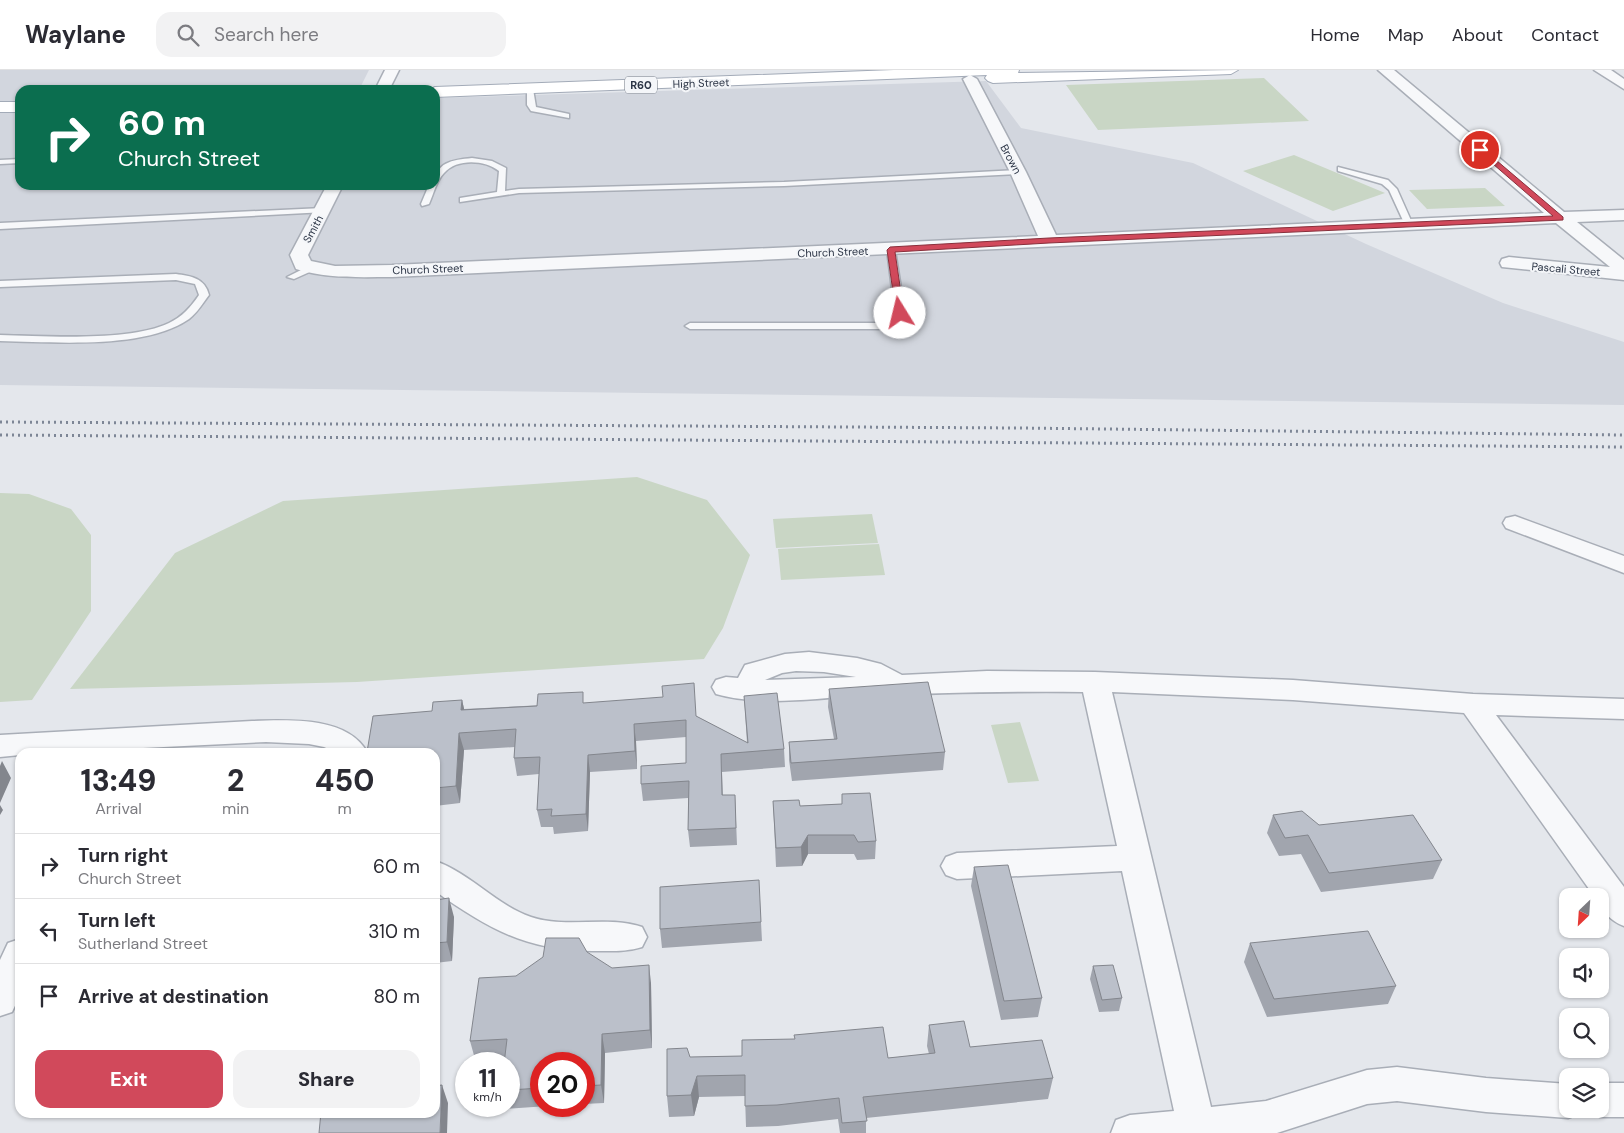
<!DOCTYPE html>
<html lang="en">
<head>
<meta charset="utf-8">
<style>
  :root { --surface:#fff; --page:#f2f2f3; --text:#2b2b33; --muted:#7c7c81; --line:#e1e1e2; --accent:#d1495b }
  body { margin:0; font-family:"DM Sans",sans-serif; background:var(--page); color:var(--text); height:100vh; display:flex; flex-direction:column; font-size:19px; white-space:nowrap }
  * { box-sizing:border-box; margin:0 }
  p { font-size:16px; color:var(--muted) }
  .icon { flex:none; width:28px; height:28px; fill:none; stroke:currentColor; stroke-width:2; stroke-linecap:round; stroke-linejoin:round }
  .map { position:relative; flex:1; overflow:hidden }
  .panel { position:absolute; left:15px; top:678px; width:425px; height:370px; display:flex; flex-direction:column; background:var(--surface); border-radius:15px; box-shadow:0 1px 4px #0004 }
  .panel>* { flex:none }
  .banner { position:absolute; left:15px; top:15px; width:425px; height:105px; border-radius:15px; box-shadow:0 1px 4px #0004; background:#0b6e4f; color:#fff; overflow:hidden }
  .needle { width:32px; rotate:205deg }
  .controls { position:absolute; left:1559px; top:818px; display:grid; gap:10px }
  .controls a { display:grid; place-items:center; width:50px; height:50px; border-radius:10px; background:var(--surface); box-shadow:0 1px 4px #0004; font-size:25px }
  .speed { position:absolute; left:455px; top:982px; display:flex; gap:10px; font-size:25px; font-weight:700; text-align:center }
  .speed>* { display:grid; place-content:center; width:65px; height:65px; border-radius:50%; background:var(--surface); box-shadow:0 1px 4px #0004; line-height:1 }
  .speed small { font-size:12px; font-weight:400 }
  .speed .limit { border:8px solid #d22; background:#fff; color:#111 }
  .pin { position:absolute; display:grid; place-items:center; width:42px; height:42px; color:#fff; margin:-21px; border:2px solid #fff; border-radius:50%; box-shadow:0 1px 5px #0007 }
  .me { position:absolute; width:55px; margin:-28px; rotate:351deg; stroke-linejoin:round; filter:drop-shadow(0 0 4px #0008) }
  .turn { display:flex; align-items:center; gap:18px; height:105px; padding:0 20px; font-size:22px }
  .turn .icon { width:65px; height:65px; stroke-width:2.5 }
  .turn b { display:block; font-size:35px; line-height:42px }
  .eta { display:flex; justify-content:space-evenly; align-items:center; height:85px; text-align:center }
  .eta b { font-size:30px; font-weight:800; line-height:35px }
  .action { display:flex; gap:10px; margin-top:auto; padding:10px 20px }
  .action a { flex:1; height:58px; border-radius:15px; background:var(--accent); color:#fff; font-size:20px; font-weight:800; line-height:58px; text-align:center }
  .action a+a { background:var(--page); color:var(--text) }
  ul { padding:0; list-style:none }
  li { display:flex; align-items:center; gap:15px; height:65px; padding:0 20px; border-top:1px solid var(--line) }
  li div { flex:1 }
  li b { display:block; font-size:19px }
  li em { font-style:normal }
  header { display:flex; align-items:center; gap:30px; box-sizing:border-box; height:70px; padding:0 25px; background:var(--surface); border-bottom:1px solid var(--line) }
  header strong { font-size:24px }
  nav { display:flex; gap:28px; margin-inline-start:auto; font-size:18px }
  .search { width:350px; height:45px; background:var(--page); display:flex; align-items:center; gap:12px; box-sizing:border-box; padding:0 18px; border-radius:15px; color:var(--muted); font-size:19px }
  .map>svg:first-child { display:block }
  .built { fill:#d2d6de }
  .green { fill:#c9d6c5 }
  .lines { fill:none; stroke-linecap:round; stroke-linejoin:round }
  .service-casing { stroke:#a9aeb7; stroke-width:3 }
  .minor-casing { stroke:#a9aeb7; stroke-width:3 }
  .primary-casing { stroke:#a3abb8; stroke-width:2 }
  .service { fill:#f7f8fa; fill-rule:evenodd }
  .minor { fill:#f7f8fa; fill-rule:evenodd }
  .primary { fill:#fff; fill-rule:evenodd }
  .rail { stroke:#7d8696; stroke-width:3; stroke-dasharray:2 4; stroke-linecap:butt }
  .wall { fill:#a1a5ae }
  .shaded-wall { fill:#83868d }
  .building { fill:#bbc0ca; stroke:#83868d }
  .route { fill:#d1495b; stroke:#882f3b }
  .labels { text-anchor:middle; stroke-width:4; stroke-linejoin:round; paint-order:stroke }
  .far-street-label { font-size:11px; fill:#2b3445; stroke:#f4f6f9 }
  .shield { fill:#f4f6f9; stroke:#676e7b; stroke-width:1 }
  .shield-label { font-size:11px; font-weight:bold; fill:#2b3445 }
</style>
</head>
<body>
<header>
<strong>Waylane</strong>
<div class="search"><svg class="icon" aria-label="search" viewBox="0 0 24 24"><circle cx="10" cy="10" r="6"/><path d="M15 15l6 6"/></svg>Search here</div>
<nav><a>Home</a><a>Map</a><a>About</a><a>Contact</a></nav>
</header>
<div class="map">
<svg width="1624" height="1063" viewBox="0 0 1624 1063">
  <rect width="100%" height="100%" fill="#e4e7ec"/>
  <path class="built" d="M0,0H369L359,20H20V115H435V28L986,11L1021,58L1193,93L1366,174L1503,233L1624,272V335L0,315Z"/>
  <path class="green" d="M1264,8L1309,51L1098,60L1066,15Z
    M1294,85L1385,123L1333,141L1243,101Z
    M1485,118L1505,136L1427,139L1409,120Z
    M637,407L707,430L750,485L723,558L704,589L357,612L70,619L175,483L283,431Z
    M0,423L29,424L71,439L91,465V541L32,630L0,632Z
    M872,444L878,473L776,478L773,449Z
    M879,474L885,505L781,510L778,479Z
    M1020,652L1039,711L1008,713L991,655Z"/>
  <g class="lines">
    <g class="service-casing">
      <path id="service" d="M530,17L533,19L536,37L569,44V48L531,41L527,35V19Z
        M472,88L492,91L506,98L505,121L519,119L784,112L1018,100L1022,102L1018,104L784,116L519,123L460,132V128L497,122L499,101C485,90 457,88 444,103C436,111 434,123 429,134L422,136L421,134L429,115H435C435,92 452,90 472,88Z
        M20,89V93L0,94V90Z
        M1338,97L1388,110L1397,119L1413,155L1412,157H1406L1389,120L1382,114L1338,101Z
        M323,138H326V142L0,159V153Z
        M891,177L895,180L905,243C898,253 890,256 879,259H690L685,256L690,253H878L891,248L895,243L887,180Z
        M311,195L314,196V200L294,209L287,207Z
        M176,204C191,206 205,208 209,225C203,233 197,243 189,249C144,280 54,272 0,271V265C45,266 129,272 169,253C182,247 191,237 199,225L195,214L176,210L0,217V211Z"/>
    </g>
    <g class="minor-casing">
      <path id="minor" d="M385,0H399L389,20H375Z
        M1378,0H1394L1564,142L1624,140V150L1577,152L1624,190V210L1502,197L1500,193L1502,189L1509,187L1610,197L1556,153L392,207C359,207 328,209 296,199L290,185L327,115H343L308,185L311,191L335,196L392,195L1038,166L1010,102L963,9L970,5L977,9L1026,102L1056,165L1544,143Z
        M1594,0H1611L1624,9V19Z
        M1515,446L1624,486V503L1506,458L1503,453L1506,448Z
        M809,582L857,588L881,594L902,605L987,601L1095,602L1293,610L1473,624L1624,629V649L1496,645L1624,817V856C1611,851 1600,841 1600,826H1594L1464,643L1293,630L1112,622L1211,1037L1266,1031L1367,1000L1397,997L1486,1008L1568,1014V1039H1583L1581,1043L1568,1048L1486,1042L1397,1031L1367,1034L1277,1063H1111L1116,1050L1130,1045L1174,1041L1122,801L957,809L946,805L941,796L946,787L957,783L1117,776L1083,622C1008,621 934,623 859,626C814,628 761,637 716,624L712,617L716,610L726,607L738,608L745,595L785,584ZM796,601L824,602L856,607L765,610L782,603Z
        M252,651C288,650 347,646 367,682H335L324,677L309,674L266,672L61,682H20V685L0,687V665Z
        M435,791C470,803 496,835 531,847C567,859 607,845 642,857L647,867L642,877C626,882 610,881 593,881C527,881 487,858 435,821Z
        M20,869V925L12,942L0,946V890L8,873Z
        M1600,1013H1624V1047H1600L1587,1042L1585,1039H1600Z"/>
    </g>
    <g class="primary-casing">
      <path id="primary" d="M894,0H1019L1018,3L1238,0L1231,4L993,13L988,11L985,8L987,5L435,27V20H429L435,17Z
        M0,32H20V42H0Z"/>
    </g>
    <use href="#service" class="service"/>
    <use href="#minor" class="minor"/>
    <use href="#primary" class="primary"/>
    <path class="rail" d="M0,352L1019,358L1624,365
      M0,365L1624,377"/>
  </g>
  <path class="wall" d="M829,619L945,682L943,700L792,711L789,690V672L834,669L828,637Z
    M744,626L784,679L785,697L722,702L723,725H735L737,775L690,777L688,760V728L643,731L641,714L686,693V667L636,671L637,699L590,702L588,761L554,764L553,757H541L537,740L539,704L517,706L514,688L515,677L464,680L460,733L435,736V682L432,641L462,630L464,639L585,633L696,646L747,673Z
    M842,724L876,771L875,789L857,790L854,784H808L802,796L776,797L773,731L800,736L842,734Z
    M1273,745L1319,755L1442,790L1433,809L1321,822L1301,784L1279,786L1267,763Z
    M974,797L1042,928L1038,947L1001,950L971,816Z
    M435,830L454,847L452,891L435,893Z
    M761,852L762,871L662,878L660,859Z
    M1250,873L1396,916L1388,934L1267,947L1244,892Z
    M1093,896L1122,928L1119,941L1099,942L1090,909Z
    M612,898L651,913L652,978L605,983L604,1033L584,1034V994H541V1036H548L506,1039L505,1036H509V994L505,988L475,989L470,971L516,906Z
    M929,955L970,977L1053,1008L1048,1029L866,1048V1063H840L838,1049L778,1056L746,1057L745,1026L699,1027L694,1046L669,1047L667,1026L690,987L742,986L888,988L929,984L927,976Z"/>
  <path class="shaded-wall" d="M462,630L466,647L461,640Z
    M634,654L636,671L637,699L635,681Z
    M459,663L464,680L460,733L456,716Z
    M588,685L590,702L588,761L586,744Z
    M2,691L11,708L0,733V696Z
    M0,735L3,740L0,745Z
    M808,765V784L802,796L801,777Z
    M449,828L454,847L452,891L447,872Z
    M649,895L651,913L652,978L650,960Z
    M602,964L605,983L604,1033L601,1015Z
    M697,1006L699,1027L694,1046L691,1025Z
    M442,1015L448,1033L447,1063H440Z"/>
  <path class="building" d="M928,612L945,682L791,693L789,672L837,669L829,619Z
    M694,613L696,646L748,673L744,626L777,623L784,679L721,684L722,725H735L736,758L688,760L689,711L641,714V696L686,693V650L634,654L635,681L588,685L586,744L551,746L552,739L537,740L540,687L514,688L516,659L459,663L456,716L435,718V682H367L373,646L432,641L433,632L462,630L461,640L537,636L538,624L583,622V633L663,627L662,616Z
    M870,723L876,771L858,772L854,765H808L801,777L776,778L773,731L799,730L800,736L842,734V724Z
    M1302,741L1319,755L1413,745L1442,790L1329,803L1308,765L1285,768L1273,745Z
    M1008,795L1042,928L1004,931L974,797Z
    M759,810L761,852L660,859V817Z
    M449,828L447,872L435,873V830Z
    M1368,861L1396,916L1274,929L1250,873Z
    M546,868H579L587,882L612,898L649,895L650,960L602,964L601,1015L584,1016V994H541V1018L509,1020V994H504L507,969L470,971L479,908L516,906L543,887Z
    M1113,895L1122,928L1102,930L1093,896Z
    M964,951L970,977L1042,970L1053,1008L863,1027L867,1051L842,1053L839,1028L777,1035L745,1036V1005L697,1006L691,1025L667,1026V979L687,978L690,987L742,986V970L795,969L794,965L883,957L888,988L935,983L929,955Z
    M442,1015L440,1063H319L321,1042H435V1016Z"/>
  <path class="route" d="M1478,79H1483L1563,147V150L1049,173L895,182L904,243L900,245L896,243L887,180L890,177L1049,168L1553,146L1478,81Z"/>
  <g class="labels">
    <g class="far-street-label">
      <text transform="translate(701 13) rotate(-2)" y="4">High Street</text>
      <text transform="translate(1011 89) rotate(62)" y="4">Brown</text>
      <text transform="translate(313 159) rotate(-61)" y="4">Smith</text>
      <text transform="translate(833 182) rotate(-2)" y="4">Church Street</text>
      <text transform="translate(428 199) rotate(-2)" y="4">Church Street</text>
      <text transform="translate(1566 199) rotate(5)" y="4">Pascali Street</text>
    </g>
    <rect class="shield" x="625" y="6.5" width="32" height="17" rx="4"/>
    <g class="shield-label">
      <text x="641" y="19">R60</text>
    </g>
  </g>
</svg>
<div class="controls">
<a><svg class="needle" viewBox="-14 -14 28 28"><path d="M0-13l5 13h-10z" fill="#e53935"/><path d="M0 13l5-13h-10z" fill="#7c7c81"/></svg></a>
<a><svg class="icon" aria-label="sound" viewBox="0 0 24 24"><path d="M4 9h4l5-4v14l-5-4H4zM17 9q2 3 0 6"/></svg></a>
<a><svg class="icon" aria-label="search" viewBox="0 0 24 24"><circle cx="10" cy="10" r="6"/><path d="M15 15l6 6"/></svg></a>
<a><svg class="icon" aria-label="layers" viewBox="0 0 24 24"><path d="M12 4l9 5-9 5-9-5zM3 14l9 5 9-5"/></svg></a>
</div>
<div class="speed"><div>11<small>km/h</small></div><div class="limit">20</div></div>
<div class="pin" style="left:1480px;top:80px;background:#d93025"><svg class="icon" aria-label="arrive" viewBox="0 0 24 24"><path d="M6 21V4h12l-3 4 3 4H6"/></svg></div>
<svg class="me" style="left:900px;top:243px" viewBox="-20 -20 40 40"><circle r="19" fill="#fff"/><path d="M0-13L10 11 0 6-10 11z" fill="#d1495b"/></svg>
<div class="banner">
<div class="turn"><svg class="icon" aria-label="right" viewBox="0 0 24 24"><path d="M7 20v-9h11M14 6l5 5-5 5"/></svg><div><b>60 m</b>Church Street</div></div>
</div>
<section class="panel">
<div class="eta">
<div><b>13:49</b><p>Arrival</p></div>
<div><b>2</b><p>min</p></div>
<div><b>450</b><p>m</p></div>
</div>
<ul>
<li><svg class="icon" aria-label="right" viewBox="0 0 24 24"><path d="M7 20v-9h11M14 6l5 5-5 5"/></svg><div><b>Turn right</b><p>Church Street</p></div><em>60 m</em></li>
<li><svg class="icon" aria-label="left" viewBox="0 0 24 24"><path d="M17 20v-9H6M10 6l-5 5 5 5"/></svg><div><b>Turn left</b><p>Sutherland Street</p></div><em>310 m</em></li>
<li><svg class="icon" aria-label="arrive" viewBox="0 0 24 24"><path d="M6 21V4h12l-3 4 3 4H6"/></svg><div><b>Arrive at destination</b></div><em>80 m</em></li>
</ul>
<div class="action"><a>Exit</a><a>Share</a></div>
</section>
</div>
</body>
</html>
